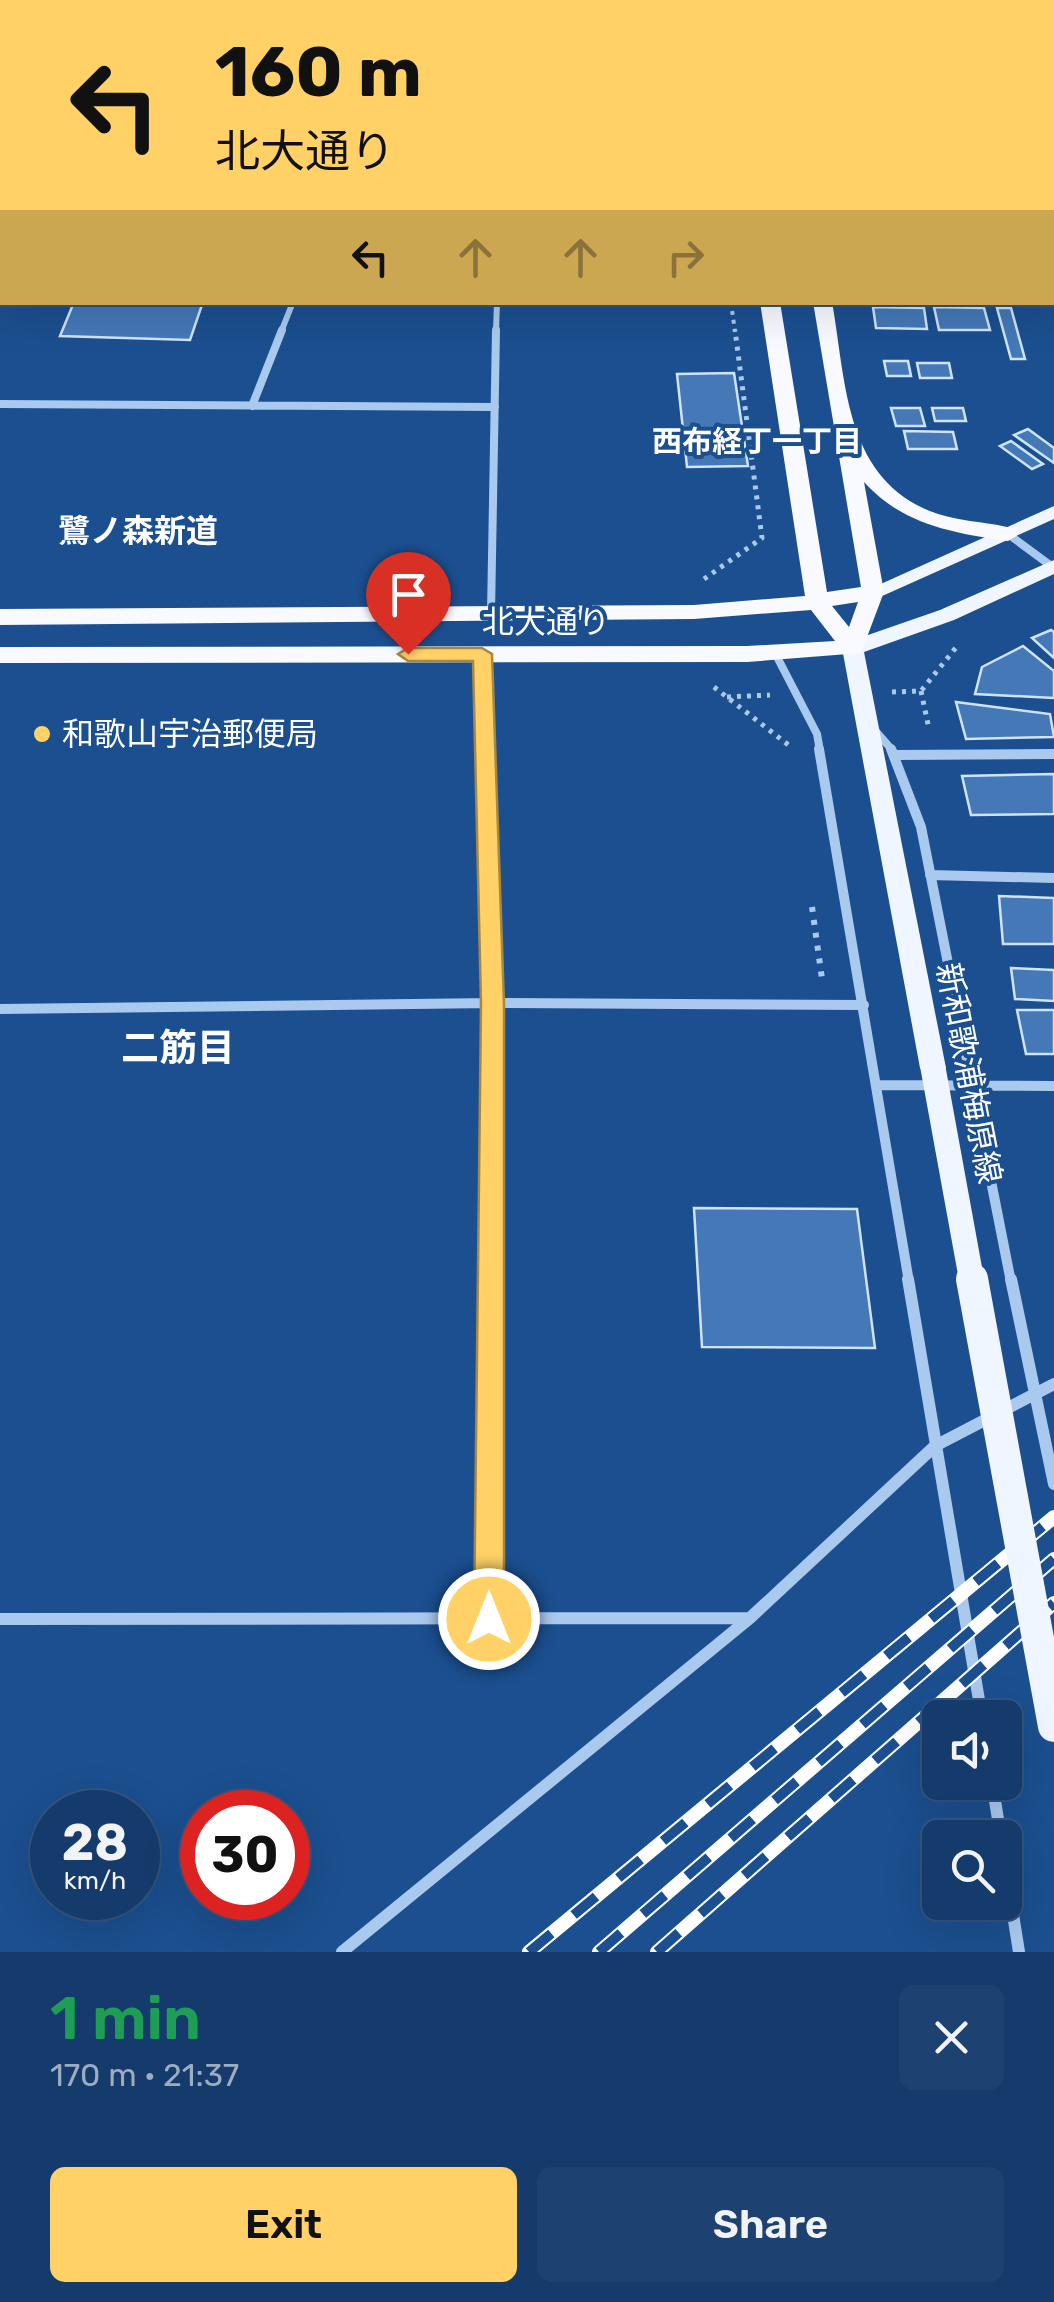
<!DOCTYPE html>
<html lang="en">
<head>
<meta charset="utf-8">
<style>
  :root { --surface:#143b6b; --page:#1d4271; --text:#f1f3f6; --muted:#9dadc1; --line:#33557e; --accent:#ffd166 }
  body { margin:0; font-family:Rubik,"Noto Sans JP",sans-serif; background:var(--page); color:var(--text); height:100vh; display:flex; flex-direction:column; font-size:38px; white-space:nowrap }
  * { box-sizing:border-box; margin:0 }
  p { font-size:32px; color:var(--muted) }
  .icon { flex:none; width:55px; height:55px; fill:none; stroke:currentColor; stroke-width:2; stroke-linecap:round; stroke-linejoin:round }
  .map { position:relative; height:1952px; overflow:hidden }
  .panel { display:flex; flex-direction:column; background:var(--surface); flex:1 }
  .panel>* { flex:none }
  .hud { position:absolute; left:0px; top:0px; width:1055px; height:305px; box-shadow:0 10px 40px #0002,0 0 0 2px var(--line); background:#ffd166; color:#111; overflow:hidden }
  .controls { position:absolute; left:922px; top:1700px; display:grid; gap:20px }
  .controls a { display:grid; place-items:center; width:100px; height:100px; border-radius:15px; background:var(--surface); box-shadow:0 10px 40px #0002,0 0 0 2px var(--line); font-size:50px }
  .speed { position:absolute; left:30px; top:1790px; display:flex; gap:20px; font-size:50px; font-weight:700; text-align:center }
  .speed>* { display:grid; place-content:center; width:130px; height:130px; border-radius:50%; background:var(--surface); box-shadow:0 10px 40px #0002,0 0 0 2px var(--line); line-height:1 }
  .speed small { font-size:25px; font-weight:400 }
  .speed .limit { border:15px solid #d22; background:#fff; color:#111 }
  .pin { position:absolute; display:grid; place-items:center; width:85px; height:85px; color:#fff; margin:-102px -42px; border-radius:50% 50% 50% 0; rotate:-45deg; box-shadow:0 0 10px #0007 }
  .pin .icon { rotate:45deg }
  .me { position:absolute; width:110px; margin:-55px; rotate:0deg; stroke-linejoin:round; filter:drop-shadow(0 0 8px #0008) }
  .turn { display:flex; align-items:center; gap:35px; height:210px; padding:0 50px; font-size:45px }
  .turn .icon { width:130px; height:130px; stroke-width:2.5 }
  .turn b { display:block; font-size:70px; line-height:85px }
  .lanes { display:flex; align-items:center; height:95px; padding:0 50px; background:#0003; justify-content:center; gap:50px; direction:ltr }
  .lanes .off { opacity:.35 }
  .round { display:grid; place-items:center; flex:none; width:105px; height:105px; border-radius:15px; background:var(--page) }
  .head { display:flex; align-items:center; justify-content:space-between; height:170px; padding:0 50px }
  h1 { font-size:60px; font-weight:600; line-height:75px; color:#1e9e55 }
  .cta { display:flex; gap:20px; margin-top:auto; padding:20px 50px }
  .cta a { flex:1; height:115px; border-radius:15px; background:var(--accent); color:#111; font-size:40px; font-weight:600; line-height:115px; text-align:center }
  .cta a+a { background:var(--page); color:var(--text) }
  .map>svg:first-child { display:block }
  .building { fill:#4478b7; stroke:#cfe3fa; stroke-width:2.5 }
  .lines { fill:none; stroke-linecap:round; stroke-linejoin:round }
  .path-far2 { stroke:#a9c9ee; stroke-width:4; stroke-dasharray:4 5; stroke-linecap:butt }
  .path-far1 { stroke:#a9c9ee; stroke-width:5; stroke-dasharray:4 6; stroke-linecap:butt }
  .path { stroke:#a9c9ee; stroke-width:6; stroke-dasharray:5 8; stroke-linecap:butt }
  .minor-far3 { stroke:#a9c9ee; stroke-width:6 }
  .minor-far2 { stroke:#a9c9ee; stroke-width:8 }
  .minor-far1 { stroke:#a9c9ee; stroke-width:10 }
  .minor { stroke:#a9c9ee; stroke-width:12 }
  .tertiary { fill:#a9c9ee; fill-rule:evenodd }
  .primary { fill:#f0f6ff; fill-rule:evenodd }
  .trunk { fill:#f8faff; fill-rule:evenodd }
  .rail-casing { stroke:#fff; stroke-width:14 }
  .rail { stroke:#1b4f8f; stroke-width:10; stroke-dasharray:29; stroke-linecap:butt }
  .primary-bridge-far1 { stroke:#f0f6ff; stroke-width:25 }
  .primary-bridge { stroke:#f0f6ff; stroke-width:32 }
  .route { fill:#ffd166; stroke:#a68842; stroke-width:2.5 }
  .poi-dot { fill:#ffd166; stroke:#1b4f8f; stroke-width:4 }
  .labels { text-anchor:middle; stroke-width:8; stroke-linejoin:round; paint-order:stroke }
  .far-neighbourhood-label { font-size:30px; font-weight:bold; fill:#fff; stroke:#1b4f8f }
  .far-quarter-label { font-size:32px; font-weight:bold; fill:#fff; stroke:#1b4f8f }
  .street-label { font-size:32px; fill:#fff; stroke:#1b4f8f }
  .poi-label { font-size:32px; fill:#fff; stroke:#1b4f8f; text-anchor:start }
  .quarter-label { font-size:38px; font-weight:bold; fill:#fff; stroke:#1b4f8f }
</style>
</head>
<body>
<div class="map">
<svg width="1054" height="1952" viewBox="0 0 1054 1952">
  <rect width="100%" height="100%" fill="#1b4f8f"/>
  <path class="building" d="M32,0H345L31,2Z
    M361,0H463L361,2Z
    M74,302H203L190,340L60,336Z
    M873,307L924,308L927,329L876,328Z
    M934,307L984,308L990,330H939Z
    M997,308H1011L1025,359H1011Z
    M884,361H908L911,376H887Z
    M917,363H949L952,378H920Z
    M734,373L748,466L687,467L677,374Z
    M891,408H920L925,426H896Z
    M932,408H963L966,421H935Z
    M1028,429L1054,448V463L1014,435Z
    M904,431L953,432L957,449H908Z
    M1011,441L1043,464L1032,469L1000,446Z
    M1051,630L1054,632V658L1032,638Z
    M1023,646L1054,671V698L975,694L982,667Z
    M956,702L1050,714L1054,737L966,739Z
    M1054,774V814L971,815L962,776Z
    M999,896L1054,898V944H1003Z
    M1011,968L1054,970V1001L1015,999Z
    M1017,1010H1054V1054H1026Z
    M694,1208L857,1209L875,1348L702,1347Z"/>
  <g class="lines">
    <path class="path-far2" d="M731,302L735,332"/>
    <path class="path-far1" d="M704,579L762,538L735,330
      M714,687L791,747
      M921,691L929,729
      M892,692L921,691L958,645
      M727,697L770,695"/>
    <path class="path" d="M812,907L822,979"/>
    <path class="minor-far3" d="M281,332L293,302
      M496,332L497,302"/>
    <path class="minor-far2" d="M0,404L495,407
      M252,406L282,330
      M1008,534L1054,568
      M491,614L496,330
      M775,653L817,734L820,751
      M482,654L485,751
      M873,728L893,751"/>
    <path class="minor-far1" d="M485,749L492,1003L491,1282
      M819,749L909,1282
      M891,749L921,827L1011,1282
      M896,755L1054,754
      M930,875L1054,878
      M0,1009L492,1003L864,1005
      M876,1085L1054,1086"/>
    <path class="minor" d="M908,1279L982,1718
      M1011,1279L1054,1484
      M0,1619L749,1618
      M489,1619L491,1279
      M992,1782L1001,1838
      M1005,1864L1019,1952
      M342,1952L750,1618L935,1446L1054,1384"/>
    <path class="tertiary" d="M1052,18H1054V24H1052Z
      M0,128H2V134H0Z
      M1052,131H1054V137H1052Z"/>
    <path class="primary" d="M1054,506V519L880,597L873,599L863,592Z
      M1054,560V574L954,620L864,652L946,1068L942,1075H924L920,1068L842,648L845,643L940,610Z"/>
    <path class="trunk" d="M714,0H730V2H715Z
      M755,0H771L772,2H757Z
      M760,302H780L827,592L861,587L813,302H832C846,380 844,472 925,509C954,522 986,521 1016,529L1019,534L1008,541C953,533 903,525 864,482L884,592L861,653L747,662L0,663V647L747,646L835,641L811,610L694,619L0,625V609L694,605L805,596ZM858,602L849,627L832,606Z"/>
    <g class="rail-casing">
      <path id="rail" d="M529,1952L1054,1517
        M599,1952L1054,1559
        M657,1952L1054,1603"/>
    </g>
    <use href="#rail" class="rail"/>
    <path class="primary-bridge-far1" d="M933,1068L972,1282"/>
    <path class="primary-bridge" d="M972,1279L1054,1726"/>
  </g>
  <path class="route" d="M482,648L492,654L504,1004V1619L499,1630L489,1634L479,1630L474,1619L481,1004L473,661H408L398,654L408,648Z"/>
  <circle class="poi-dot" cx="42" cy="734" r="10"/>
  <g class="labels">
    <g class="far-neighbourhood-label">
      <text x="757" y="452">西布経丁一丁目</text>
    </g>
    <g class="far-quarter-label">
      <text x="138" y="542">鷺ノ森新道</text>
    </g>
    <g class="street-label">
      <text x="546" y="633">北大通り</text>
      <text transform="translate(969 1073) rotate(79)" y="11">新和歌浦梅原線</text>
    </g>
    <g class="poi-label">
      <text x="62" y="745">和歌山宇治郵便局</text>
    </g>
    <g class="quarter-label">
      <text x="178" y="1061">二筋目</text>
    </g>
  </g>
</svg>
<div class="controls">
<a><svg class="icon" aria-label="sound" viewBox="0 0 24 24"><path d="M4 9h4l5-4v14l-5-4H4zM17 9q2 3 0 6"/></svg></a>
<a><svg class="icon" aria-label="search" viewBox="0 0 24 24"><circle cx="10" cy="10" r="6"/><path d="M15 15l6 6"/></svg></a>
</div>
<div class="speed"><div>28<small>km/h</small></div><div class="limit">30</div></div>
<div class="pin" style="left:408px;top:654px;background:#d93025"><svg class="icon" aria-label="arrive" viewBox="0 0 24 24"><path d="M6 21V4h12l-3 4 3 4H6"/></svg></div>
<svg class="me" style="left:489px;top:1619px" viewBox="-20 -20 40 40"><circle r="17" fill="#ffd166" stroke="#fff" stroke-width="3"/><path d="M0-11L8 9 0 5-8 9z" fill="#fff"/></svg>
<div class="hud">
<div class="turn"><svg class="icon" aria-label="left" viewBox="0 0 24 24"><path d="M17 20v-9H6M10 6l-5 5 5 5"/></svg><div><b>160 m</b>北大通り</div></div>
<div class="lanes"><svg class="icon" aria-label="left" viewBox="0 0 24 24"><path d="M17 20v-9H6M10 6l-5 5 5 5"/></svg><svg class="icon off" aria-label="ahead" viewBox="0 0 24 24"><path d="M12 20V5M6 11l6-6 6 6"/></svg><svg class="icon off" aria-label="ahead" viewBox="0 0 24 24"><path d="M12 20V5M6 11l6-6 6 6"/></svg><svg class="icon off" aria-label="right" viewBox="0 0 24 24"><path d="M7 20v-9h11M14 6l5 5-5 5"/></svg></div>
</div>
</div>
<section class="panel">
<div class="head"><div><h1>1 min</h1><p>170 m · 21:37</p></div><a class="round"><svg class="icon" aria-label="close" viewBox="0 0 24 24"><path d="M6 6l12 12M18 6L6 18"/></svg></a></div>
<div class="cta"><a>Exit</a><a>Share</a></div>
</section>
</body>
</html>
